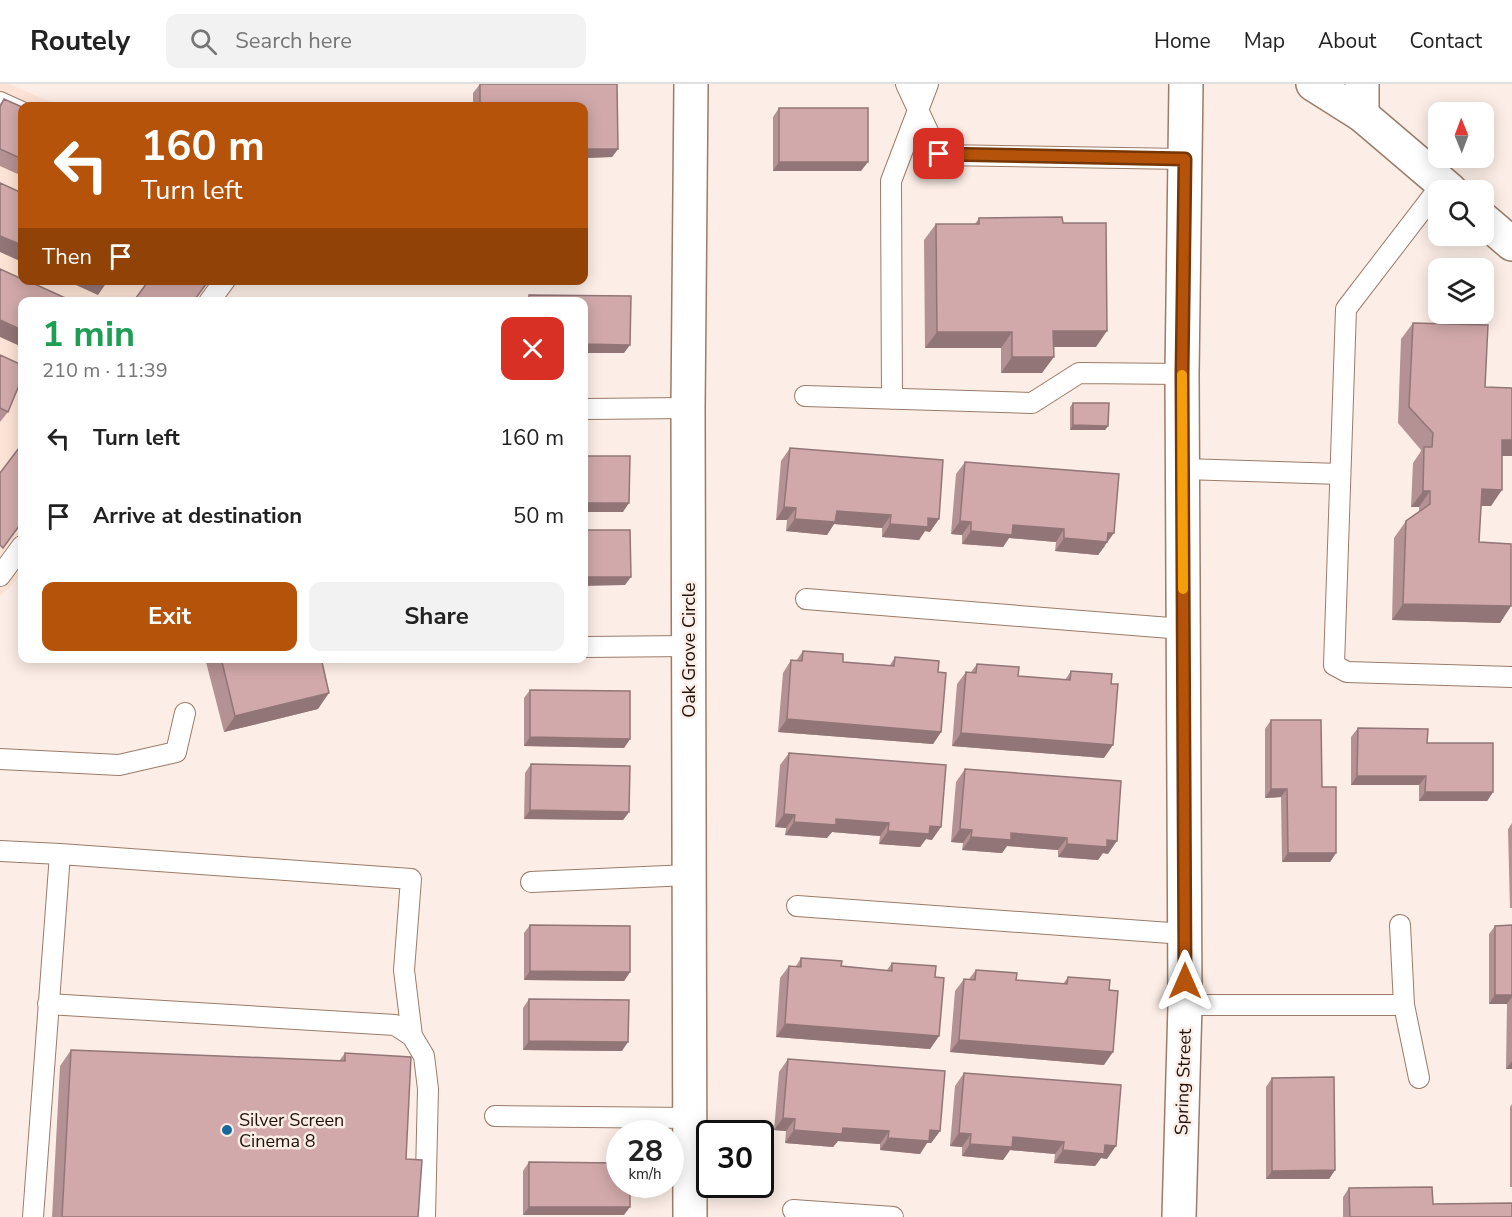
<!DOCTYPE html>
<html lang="en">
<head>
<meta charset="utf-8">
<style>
  :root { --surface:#fff; --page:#f2f2f2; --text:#222; --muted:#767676; --line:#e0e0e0; --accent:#b45309 }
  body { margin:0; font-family:"Nunito Sans",sans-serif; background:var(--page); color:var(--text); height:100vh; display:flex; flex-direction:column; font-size:22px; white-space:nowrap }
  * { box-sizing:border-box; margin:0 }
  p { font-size:20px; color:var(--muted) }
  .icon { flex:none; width:33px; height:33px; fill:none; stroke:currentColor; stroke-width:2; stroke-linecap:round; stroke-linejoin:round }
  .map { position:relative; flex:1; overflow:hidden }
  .sheet { position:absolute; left:18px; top:213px; width:570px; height:366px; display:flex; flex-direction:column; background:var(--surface); border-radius:12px; box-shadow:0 3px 15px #0003 }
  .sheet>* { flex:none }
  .top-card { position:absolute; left:18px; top:18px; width:570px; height:183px; border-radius:12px; box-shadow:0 3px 15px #0003; background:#b45309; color:#fff; overflow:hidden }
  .needle { width:39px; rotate:359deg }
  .buttons { position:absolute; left:1428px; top:18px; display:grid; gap:12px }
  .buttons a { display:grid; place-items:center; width:66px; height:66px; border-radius:12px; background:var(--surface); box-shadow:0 3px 15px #0003; font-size:30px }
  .speed { position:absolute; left:606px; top:1036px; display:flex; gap:12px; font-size:30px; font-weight:700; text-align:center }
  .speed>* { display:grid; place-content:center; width:78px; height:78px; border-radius:50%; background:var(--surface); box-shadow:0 3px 15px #0003; line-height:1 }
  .speed small { font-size:15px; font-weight:400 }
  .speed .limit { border:3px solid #111; border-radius:9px; background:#fff; color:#111 }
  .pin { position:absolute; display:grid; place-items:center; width:51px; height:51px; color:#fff; margin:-26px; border-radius:12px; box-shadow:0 3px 9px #0006 }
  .me { position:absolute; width:66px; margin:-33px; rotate:0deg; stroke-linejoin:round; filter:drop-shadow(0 0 4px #0008) }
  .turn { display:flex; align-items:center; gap:21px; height:126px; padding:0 24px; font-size:27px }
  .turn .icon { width:78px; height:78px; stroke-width:2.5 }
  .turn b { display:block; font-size:42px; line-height:51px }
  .then { display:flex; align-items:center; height:57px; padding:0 24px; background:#0003; gap:12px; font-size:22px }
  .round { display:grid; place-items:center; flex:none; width:63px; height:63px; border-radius:12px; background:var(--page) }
  .overview { display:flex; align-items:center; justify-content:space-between; height:102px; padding:0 24px }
  h1 { font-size:36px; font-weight:700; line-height:45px; color:#1e9e55 }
  .cta { display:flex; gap:12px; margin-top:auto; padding:12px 24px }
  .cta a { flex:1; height:69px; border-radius:12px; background:var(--accent); color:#fff; font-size:24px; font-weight:700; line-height:69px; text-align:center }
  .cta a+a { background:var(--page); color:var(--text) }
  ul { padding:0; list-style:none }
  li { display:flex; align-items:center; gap:18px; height:78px; padding:0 24px }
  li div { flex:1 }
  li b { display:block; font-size:22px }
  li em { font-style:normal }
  header { display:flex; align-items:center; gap:36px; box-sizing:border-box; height:84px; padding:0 30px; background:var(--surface); border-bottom:2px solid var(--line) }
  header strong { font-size:28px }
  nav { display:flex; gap:33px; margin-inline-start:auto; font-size:21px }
  .search { width:420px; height:54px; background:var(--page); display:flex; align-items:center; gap:15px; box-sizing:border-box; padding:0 21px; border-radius:12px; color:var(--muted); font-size:22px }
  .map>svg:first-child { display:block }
  .built { fill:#fde3d5 }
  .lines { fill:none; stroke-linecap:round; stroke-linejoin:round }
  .service-casing { stroke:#9b7b6a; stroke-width:22 }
  .minor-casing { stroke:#9b7b6a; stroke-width:36 }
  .tertiary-casing { stroke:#9b7b6a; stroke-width:36 }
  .service { stroke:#fff; stroke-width:20 }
  .minor { stroke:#fff; stroke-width:33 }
  .tertiary { stroke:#fff; stroke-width:33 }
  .wall { fill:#b49192 }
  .shaded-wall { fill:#927677 }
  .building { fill:#d1a9aa; stroke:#927677; stroke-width:1.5 }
  .route-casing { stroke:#753606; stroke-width:15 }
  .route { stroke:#b45309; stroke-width:10 }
  .slow { stroke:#f59e0b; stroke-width:10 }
  .poi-dot { fill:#176b9c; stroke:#fceee6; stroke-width:2 }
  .labels { text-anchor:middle; stroke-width:5; stroke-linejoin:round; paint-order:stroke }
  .street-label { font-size:18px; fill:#1e120b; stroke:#fceee6 }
  .poi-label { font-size:18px; fill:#1e120b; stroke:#fceee6; text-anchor:start }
</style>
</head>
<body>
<header>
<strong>Routely</strong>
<div class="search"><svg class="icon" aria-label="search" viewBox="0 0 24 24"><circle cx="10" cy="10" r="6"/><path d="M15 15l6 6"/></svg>Search here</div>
<nav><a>Home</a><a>Map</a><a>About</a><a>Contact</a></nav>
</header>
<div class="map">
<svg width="1512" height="1133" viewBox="0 0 1512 1133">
  <rect width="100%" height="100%" fill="#fceee6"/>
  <path class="built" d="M0,0H9L60,22H22V196L240,197L224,217L22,218V487L11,502L0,512Z"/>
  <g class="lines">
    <g class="service-casing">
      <path id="service" d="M906,0L939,71L1185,75
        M0,18L22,28
        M1442,100L1346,225L1334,581L1347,588L1512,593
        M209,218L225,196
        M805,312L1032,319L1079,289L1182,290
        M892,315L891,97L928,0
        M584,325L688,324
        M1183,385L1340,390
        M0,492L22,462
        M806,515L1183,545
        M584,563L689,562
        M0,675L119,681L176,668L185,629
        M0,767L60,770
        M531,798L689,791
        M797,822L1184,850
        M1400,841L1404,921L1419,994
        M48,920L395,941L412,952L424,972L428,1005L425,1133
        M1185,921H1404
        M495,1032L689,1034
        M793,1126L893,1133
        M33,1133L60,770L411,795L404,886L412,952"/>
    </g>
    <g class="minor-casing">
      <path id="minor" d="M1362,0V31
        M690,1133L688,324L691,0
        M1179,1133L1185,921L1182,290L1186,0"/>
    </g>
    <g class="tertiary-casing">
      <path id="tertiary" d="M1313,0L1362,31L1450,106
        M1484,136L1512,160"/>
    </g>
    <use href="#service" class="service"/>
    <use href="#minor" class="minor"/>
    <use href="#tertiary" class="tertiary"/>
  </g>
  <path class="wall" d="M480,0H617L618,65L612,73L584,74V22H473V9Z
    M4,15L22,23V92L0,82V20Z
    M779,24L861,87H773V33Z
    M979,134L1063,139L1096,263H1053L1042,289H1001V264H925L924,156L936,140H975Z
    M1413,239L1485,303L1502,372L1491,422H1481L1479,458L1511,522L1500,539L1392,536L1394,454L1406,437L1419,428V423H1411L1413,379L1421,367V366L1398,339L1401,255Z
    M0,271L8,328L0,338Z
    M1073,319L1108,342L1105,346H1070V323Z
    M790,364L930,448L925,447L919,456L882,453V444L834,440L827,451L786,447L787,436H776L781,377Z
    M965,378L1105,462L1098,471L1055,467L1056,458L1009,454L1003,463L962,460V451L951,450L956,390Z
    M803,567L843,578L890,581L895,573L938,588L941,648L933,660L778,648L783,589L791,576L796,577Z
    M205,574H321L318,625L224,648Z
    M977,580L1018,592L1065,596L1071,587L1104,674L952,662L957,600L966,588H971Z
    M530,606L630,655L624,664L524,662V614Z
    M1271,636L1322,703L1336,769L1330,778H1282L1281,713L1265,714V645Z
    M1358,644L1427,659L1493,708L1487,717H1419V701H1351V653Z
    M789,669L932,756L926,755L920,763L879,760L880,752L832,748L827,754L785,751L786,744L775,743L780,681Z
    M531,680L629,728L623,736L524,735L525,689Z
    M965,685L1108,770L1103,769L1098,776L1058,773V766L1007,762L1002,769L962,766L963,759L951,758L956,698Z
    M1512,739V824H1510L1508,745Z
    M530,841L630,888L624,897L524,896V849Z
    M1512,841V985H1506L1507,920H1489V850L1495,842Z
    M801,874L841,882L887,886L892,879L935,893L939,952L930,965L776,953L780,894L789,882H796Z
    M976,886L1016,896L1063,900L1068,893L1104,981L950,968L955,907L964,895H969Z
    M529,915L622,967L523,966V924Z
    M71,966L339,977L345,969L406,1075L418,1133H52L60,982Z
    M788,975L940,1047L931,1059H927L920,1070L880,1066V1060L838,1057L833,1063L785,1059L786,1047L774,1046L779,988Z
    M964,989L1107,1075L1101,1074L1095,1082L1054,1079L1055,1070L1010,1066L1003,1076L962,1072V1063L950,1062L955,1002Z
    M1272,994L1335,1086L1329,1095H1266V1003Z
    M1512,1020V1103H1510V1023Z
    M529,1078L624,1131H523V1087Z
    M1349,1104L1433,1120L1512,1133H1343V1113Z"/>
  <path class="shaded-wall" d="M584,65H618L612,73L584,74Z
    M779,78H868L861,87H773Z
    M0,152L22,161V178L0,168Z
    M65,196H104L107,198L98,211Z
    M0,236L22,246V263L0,253Z
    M1053,247H1107L1096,263H1042Z
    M937,248H1012L1001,264H925Z
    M584,260L630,261L624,269H584Z
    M1012,273H1054L1042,289H1001Z
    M1073,341L1108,342L1105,346H1070Z
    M1502,356H1512V372H1491Z
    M1482,405L1502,406L1491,422H1471Z
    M1423,407H1430L1419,423H1411Z
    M584,419H629L623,428H584Z
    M784,423L796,424L787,436H776Z
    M837,427L891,431L882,444L834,440L827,451L786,447L795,435Z
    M928,434L939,435L930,448L925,447L919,456L882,453L890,440Z
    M960,437L971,438L962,451L951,450Z
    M1013,441L1064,445L1056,458L1009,454L1003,463L962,460L971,447Z
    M1108,449H1114L1098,471L1055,467L1064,454Z
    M584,493H631L625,501L584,502Z
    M1403,520L1511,522L1500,539L1392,536Z
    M329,609L318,625L224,648L235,632Z
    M787,635L941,648L933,660L778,648Z
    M961,649L1113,661L1104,674L952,662Z
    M530,653L630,655L624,664L524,662Z
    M1357,692H1426L1419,701H1351Z
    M1271,705H1287L1281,713L1265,714Z
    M1425,708H1493L1487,717H1419Z
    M530,726L629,728L623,736L524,735Z
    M784,730L795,731L786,744L775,743Z
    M836,735L889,739L880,752L832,748L827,754L785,751L794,738Z
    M930,742L941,743L932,756L926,755L920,763L879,760L888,747Z
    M960,745L972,746L963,759L951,758Z
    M1011,749L1067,754L1058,766L1007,762L1002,769L962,766L971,753Z
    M1107,756L1117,757L1108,770L1103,769L1098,776L1058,773L1067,760Z
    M1288,769H1336L1330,778H1282Z
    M530,887L630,888L624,897L524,896Z
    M1495,911H1512V913L1507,920H1489Z
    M785,940L939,952L930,965L776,953Z
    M959,956L1113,968L1104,981L950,968Z
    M529,957L628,958L622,967L523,966Z
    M1512,977V985H1506Z
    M783,1034L795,1035L786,1047L774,1046Z
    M843,1044L889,1047L880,1060L838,1057L833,1063L785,1059L794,1046Z
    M930,1046L940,1047L931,1059H927L920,1070L880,1066L888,1054Z
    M959,1049L971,1050L962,1063L950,1062Z
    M1013,1053L1064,1058L1055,1070L1010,1066L1003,1076L962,1072L970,1060Z
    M1105,1061L1116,1062L1107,1075L1101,1074L1095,1082L1054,1079L1063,1066Z
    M1335,1086L1329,1095H1266L1272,1087Z
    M529,1123H630L624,1131H523Z"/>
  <path class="building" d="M480,0H617L618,65H584V22H480Z
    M4,15L22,23V75L0,65V23Z
    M779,24H868V78H779Z
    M0,99L22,109V161L0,152Z
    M1062,133L1063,139H1106L1107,247H1053L1054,273H1012V248H937L936,140H979V134Z
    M0,185L22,195V196H26L74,218H22V246L0,236Z
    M149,196H209L193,218H133Z
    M529,211L631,212L630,261L584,260V218H529Z
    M1413,239L1488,241L1485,303L1512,304V356H1502V406L1482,405L1479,458L1511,460V522L1403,520L1406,437L1430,420V407H1423L1424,363H1432L1433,349L1409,323Z
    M0,271L22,281V294L8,328L0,324Z
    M1073,319H1109L1108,342L1073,341Z
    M22,360V438L3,464L0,461V389Z
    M790,364L943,376L939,435L928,434V443L890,440L891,431L837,427L835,438L795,435L796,424L784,423Z
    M584,372H630L629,419H584Z
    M965,378L1119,390L1114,449H1108L1107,458L1064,454V445L1013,441L1012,451L971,447V438L960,437Z
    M584,446H630L631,493H584Z
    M803,567L843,570V578L894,582L895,573L939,577L938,588L946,589L941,648L787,635L791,576L802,577Z
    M221,574H321L329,609L235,632Z
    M977,580L1019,583L1018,592L1070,596L1071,587L1112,590L1111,600H1118L1113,661L961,649L966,588L976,589Z
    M530,606L630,607V655L530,653Z
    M1271,636H1321L1322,703H1336V769H1288L1287,705H1271Z
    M1358,644L1428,645L1427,659H1493V708H1425L1426,692H1357Z
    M789,669L946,681L941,743L930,742L929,750L888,747L889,739L836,735V741L794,738L795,731L784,730Z
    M531,680L630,682L629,728L530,726Z
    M965,685L1121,697L1117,757L1107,756V763L1067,760V754L1011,749V756L971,753L972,746L960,745Z
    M530,841L630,842V888L530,887Z
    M1512,841V911H1495V842Z
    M801,874L842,877L841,882L892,887V879L936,882L935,893L944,894L939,952L785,940L789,882L801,883Z
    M976,886L1017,889L1016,896L1067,900L1068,893L1110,896L1109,906L1118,907L1113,968L959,956L964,895L975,896Z
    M529,915L629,916L628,958L529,957Z
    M71,966L345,977V969L411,973L406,1075L422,1076L418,1133H62Z
    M788,975L945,987L940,1047L930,1046L929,1057L888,1054L889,1047L843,1044L842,1050L794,1046L795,1035L783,1034Z
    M964,989L1121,1001L1116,1062L1105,1061L1104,1070L1063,1066L1064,1058L1013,1053L1012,1063L970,1060L971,1050L959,1049Z
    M1334,993L1335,1086L1272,1087V994Z
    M529,1078L620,1079V1101H630V1123H529Z
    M1432,1103L1433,1120L1512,1119V1133H1350L1349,1104Z"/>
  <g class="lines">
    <g class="route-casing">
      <path id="route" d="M939,70L1185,75L1182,290L1185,897"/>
    </g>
    <use href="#route" class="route"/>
    <path class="slow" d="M1182,291L1183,505"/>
  </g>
  <circle class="poi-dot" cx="227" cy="1046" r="6"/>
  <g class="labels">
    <g class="street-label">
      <text transform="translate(689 566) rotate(-90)" y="6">Oak Grove Circle</text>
      <text transform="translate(1183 998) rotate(-88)" y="6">Spring Street</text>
    </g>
    <g class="poi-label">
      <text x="239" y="1042">Silver Screen<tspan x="239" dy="21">Cinema 8</tspan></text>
    </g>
  </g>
</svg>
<div class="buttons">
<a><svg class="needle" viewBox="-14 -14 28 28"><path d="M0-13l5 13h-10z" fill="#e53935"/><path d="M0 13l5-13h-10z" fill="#767676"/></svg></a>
<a><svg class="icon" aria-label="search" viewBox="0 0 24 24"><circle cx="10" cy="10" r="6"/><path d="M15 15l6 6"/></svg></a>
<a><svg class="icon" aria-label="layers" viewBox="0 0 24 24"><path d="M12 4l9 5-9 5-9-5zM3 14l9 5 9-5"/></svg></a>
</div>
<div class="speed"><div>28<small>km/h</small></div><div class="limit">30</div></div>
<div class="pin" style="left:939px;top:70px;background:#d93025"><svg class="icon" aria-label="arrive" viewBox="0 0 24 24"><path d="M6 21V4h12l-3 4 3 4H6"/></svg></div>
<svg class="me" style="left:1185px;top:897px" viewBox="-20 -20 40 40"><path d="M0-17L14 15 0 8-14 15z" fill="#b45309" stroke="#fff" stroke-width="4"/></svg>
<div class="top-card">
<div class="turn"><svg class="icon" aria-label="left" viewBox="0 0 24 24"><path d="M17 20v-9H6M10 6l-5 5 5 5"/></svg><div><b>160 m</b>Turn left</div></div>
<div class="then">Then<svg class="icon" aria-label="arrive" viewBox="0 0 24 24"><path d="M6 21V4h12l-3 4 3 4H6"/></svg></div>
</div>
<section class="sheet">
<div class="overview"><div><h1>1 min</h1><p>210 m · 11:39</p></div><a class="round" style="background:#d93025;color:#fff"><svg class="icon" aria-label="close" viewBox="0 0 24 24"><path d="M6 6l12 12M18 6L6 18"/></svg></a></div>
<ul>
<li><svg class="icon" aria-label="left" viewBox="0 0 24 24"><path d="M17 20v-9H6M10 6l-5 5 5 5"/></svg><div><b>Turn left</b></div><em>160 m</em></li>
<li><svg class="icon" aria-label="arrive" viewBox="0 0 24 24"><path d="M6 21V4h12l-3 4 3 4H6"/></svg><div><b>Arrive at destination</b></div><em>50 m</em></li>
</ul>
<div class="cta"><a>Exit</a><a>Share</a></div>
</section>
</div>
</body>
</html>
